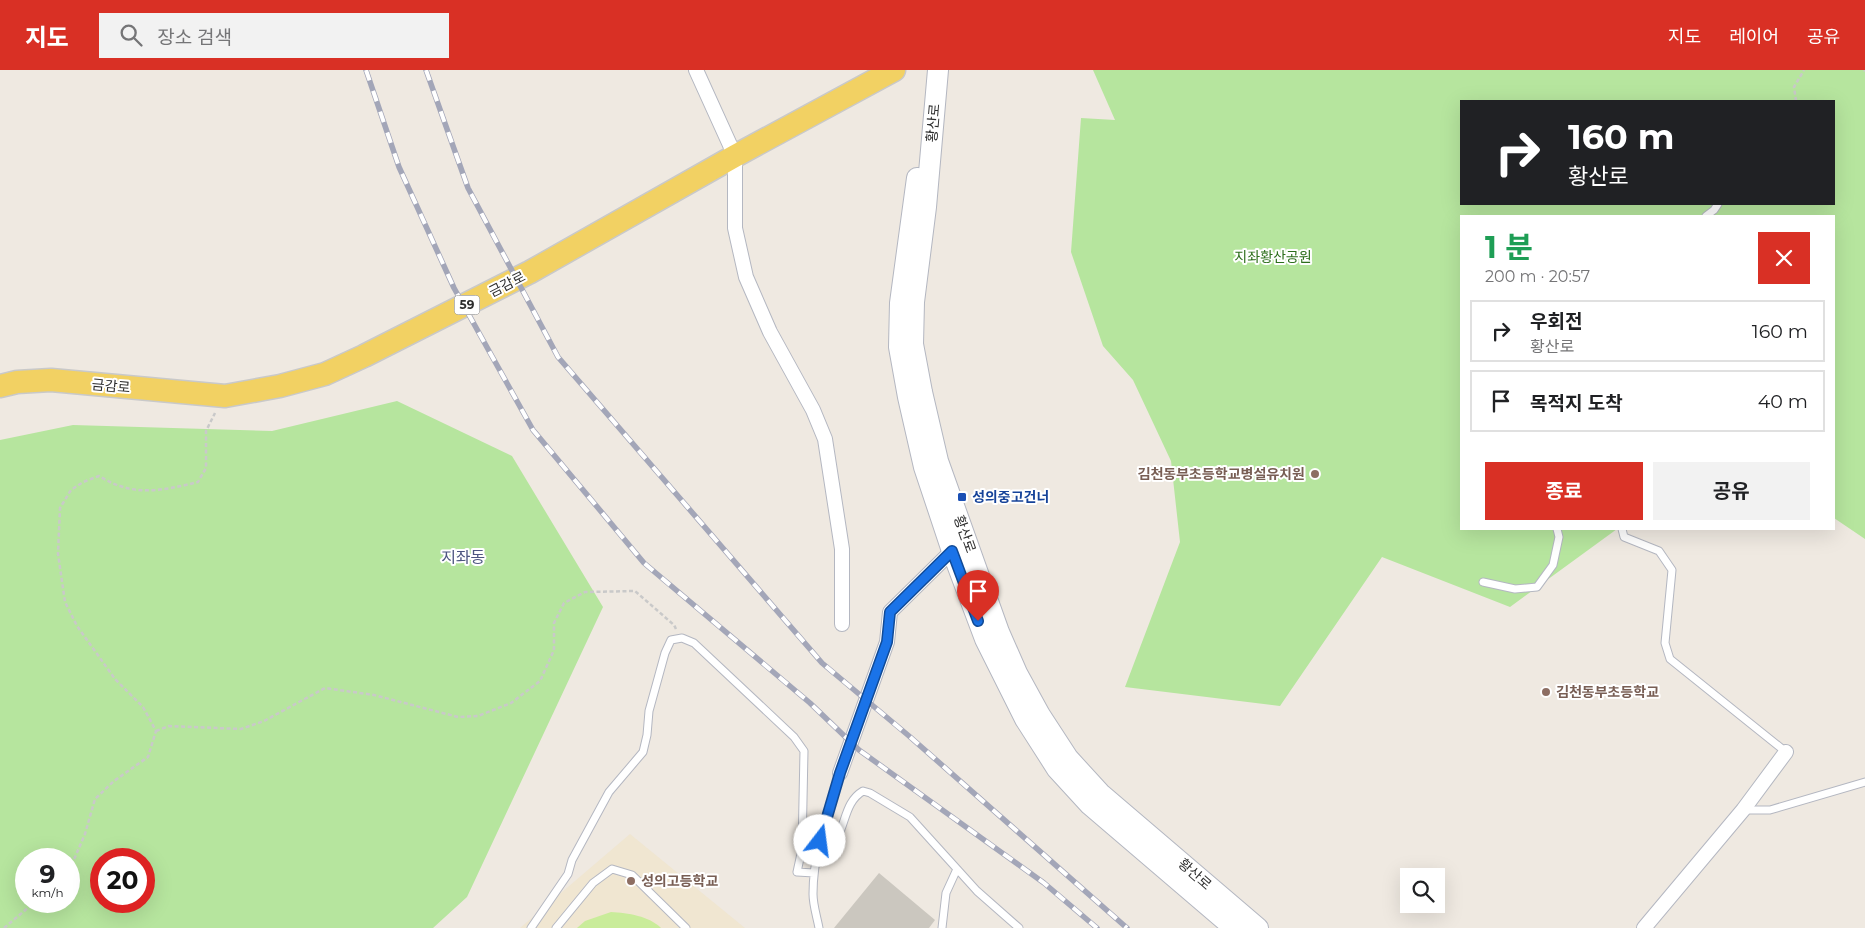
<!DOCTYPE html>
<html lang="ko">
<head>
<meta charset="utf-8">
<style>
  :root { --surface:#fff; --page:#f2f2f2; --text:#202124; --muted:#757577; --line:#e0e0e0; --accent:#d93025 }
  body { margin:0; font-family:Montserrat,"Noto Sans KR",sans-serif; background:var(--page); color:var(--text); height:100vh; display:flex; flex-direction:column; font-size:19px; white-space:nowrap }
  * { box-sizing:border-box; margin:0 }
  p { font-size:16px; color:var(--muted) }
  .icon { flex:none; width:28px; height:28px; fill:none; stroke:currentColor; stroke-width:2; stroke-linecap:round; stroke-linejoin:round }
  .map { position:relative; flex:1; overflow:hidden }
  .panel { position:absolute; left:1460px; top:145px; width:375px; height:315px; display:flex; flex-direction:column; background:var(--surface); border-radius:0px; box-shadow:0 5px 20px #0002 }
  .panel>* { flex:none }
  .top-card { position:absolute; left:1460px; top:30px; width:375px; height:105px; border-radius:0px; box-shadow:0 5px 20px #0002; background:#202124; color:#fff; overflow:hidden }
  .controls { position:absolute; left:1400px; top:798px; display:grid; gap:10px }
  .controls a { display:grid; place-items:center; width:45px; height:45px; border-radius:0px; background:var(--surface); box-shadow:0 5px 20px #0002; font-size:25px }
  .speed { position:absolute; left:15px; top:778px; display:flex; gap:10px; font-size:25px; font-weight:700; text-align:center }
  .speed>* { display:grid; place-content:center; width:65px; height:65px; border-radius:50%; background:var(--surface); box-shadow:0 5px 20px #0002; line-height:1 }
  .speed small { font-size:12px; font-weight:400 }
  .speed .limit { border:8px solid #d22; background:#fff; color:#111 }
  .pin { position:absolute; display:grid; place-items:center; width:42px; height:42px; color:#fff; margin:-51px -21px; border-radius:50% 50% 50% 0; rotate:-45deg; box-shadow:0 0 5px #0007 }
  .pin .icon { rotate:45deg }
  .me { position:absolute; width:55px; margin:-28px; rotate:15deg; stroke-linejoin:round; filter:drop-shadow(0 0 4px #0008) }
  .turn { display:flex; align-items:center; gap:18px; height:105px; padding:0 25px; font-size:22px }
  .turn .icon { width:65px; height:65px; stroke-width:2.5 }
  .turn b { display:block; font-size:35px; line-height:42px }
  .round { display:grid; place-items:center; flex:none; width:52px; height:52px; border-radius:0px; background:var(--page) }
  .head { display:flex; align-items:center; justify-content:space-between; height:85px; padding:0 25px }
  h1 { font-size:30px; font-weight:700; line-height:38px; color:#1e9e55 }
  .button { display:flex; gap:10px; margin-top:auto; padding:10px 25px }
  .button a { flex:1; height:58px; border-radius:0px; background:var(--accent); color:#fff; font-size:20px; font-weight:700; line-height:58px; text-align:center }
  .button a+a { background:var(--page); color:var(--text) }
  ul { padding:0; list-style:none }
  li { display:flex; align-items:center; gap:15px; height:62px; margin:0 10px 8px; padding:0 15px; border:2px solid var(--line); border-radius:0px }
  li div { flex:1 }
  li b { display:block; font-size:19px }
  li em { font-style:normal }
  header { display:flex; align-items:center; gap:30px; box-sizing:border-box; height:70px; padding:0 25px; background:var(--accent); color:#fff }
  header strong { font-size:24px }
  nav { display:flex; gap:28px; margin-inline-start:auto; font-size:18px }
  .search { width:350px; height:45px; background:var(--page); display:flex; align-items:center; gap:12px; box-sizing:border-box; padding:0 18px; border-radius:0px; color:var(--muted); font-size:19px }
  .map>svg:first-child { display:block }
  .education { fill:#f0e6d1 }
  .green { fill:#b6e59e; fill-rule:evenodd }
  .pitch { fill:#c9ec9a }
  .building { fill:#cbc7bf }
  .lines { fill:none; stroke-linecap:round; stroke-linejoin:round }
  .lane-casing { stroke:#b4b7c1; stroke-width:9 }
  .street-casing { stroke:#b4b7c1; stroke-width:16 }
  .secondary-casing { stroke:#b4b7c1; stroke-width:22 }
  .primary-casing { stroke:#c9c9c9; stroke-width:25 }
  .path { stroke:#c9c9c9; stroke-width:2.5; stroke-dasharray:4 2.5; stroke-linecap:butt }
  .lane { stroke:#fff; stroke-width:7 }
  .street { stroke:#fff; stroke-width:14 }
  .secondary { stroke:#fff; stroke-width:20 }
  .primary { stroke:#f2d163; stroke-width:22 }
  .rail-casing { stroke:#a3a6b8; stroke-width:5.5 }
  .rail { stroke:#fff; stroke-width:4; stroke-dasharray:11; stroke-linecap:butt }
  .route-casing { stroke:#114b97; stroke-width:12 }
  .route { stroke:#1a73e8; stroke-width:9 }
  .education-dot { fill:#8d6e63; stroke:#fff; stroke-width:2 }
  .transit-dot { fill:#1a4fb4; stroke:#fff; stroke-width:2 }
  .labels { text-anchor:middle; stroke-width:4; stroke-linejoin:round; paint-order:stroke }
  .shield { fill:#fff; stroke:#6d6d6d; stroke-width:1 }
  .shield-label { font-size:12px; font-weight:bold; fill:#2e2e2e }
  .street-label { font-size:14px; fill:#2e2e2e; stroke:#fff }
  .park-label { font-size:14px; fill:#2c6e1b; stroke:#fff }
  .education-label { font-size:14px; font-weight:bold; fill:#785e54; stroke:#fff; text-anchor:start }
  .transit-label { font-size:14px; font-weight:bold; fill:#164399; stroke:#fff; text-anchor:start }
  .quarter-label { font-size:16px; fill:#4d5680; stroke:#fff }
</style>
</head>
<body>
<header>
<strong>지도</strong>
<div class="search"><svg class="icon" aria-label="search" viewBox="0 0 24 24"><circle cx="10" cy="10" r="6"/><path d="M15 15l6 6"/></svg>장소 검색</div>
<nav><a>지도</a><a>레이어</a><a>공유</a></nav>
</header>
<div class="map">
<svg width="1865" height="858" viewBox="0 0 1865 858">
  <rect width="100%" height="100%" fill="#efe9e1"/>
  <path class="education" d="M630,764L745,858H520Z"/>
  <path class="green" d="M1093,0H1865V469L1834,448V146H1461V459H1617L1510,537L1382,487L1280,636L1125,617L1180,472L1171,391L1133,310L1103,276L1071,182L1081,48L1115,50ZM1461,31H1834V134H1461Z
    M397,331L512,386L603,537L467,827L433,858H0V370L73,355L272,361ZM26,789H69V831H26ZM101,789H144V831H101Z"/>
  <path class="pitch" d="M611,842C628,843 649,846 661,858H577L585,851Z"/>
  <path class="building" d="M879,803L935,850L929,858H834Z"/>
  <g class="lines">
    <g class="lane-casing">
      <path id="lane" d="M1706,146L1714,140L1718,134
        M1622,459L1624,467L1659,481L1672,500L1665,573L1670,589L1786,682
        M1483,512L1515,519L1537,517L1553,495L1559,467L1557,459
        M1743,740H1770L1865,712
        M818,781C825,777 834,774 838,766C846,751 846,731 863,721L870,723L910,747L977,821L1019,858
        M531,858L568,804L572,790L609,722L643,682L647,665L649,641L665,583L671,570L682,568L694,573L794,667L804,681L802,779L797,802L814,803
        M556,858L593,813L612,799L632,805L686,858
        M819,858C817,847 813,835 813,824C813,782 828,742 840,703
        M942,858L946,823L957,799"/>
    </g>
    <g class="street-casing">
      <path id="street" d="M696,0L735,86V158L746,207L770,262L813,340L825,369L842,479V554
        M840,703L887,572L890,542L952,481
        M1644,858L1743,740L1786,682"/>
    </g>
    <g class="secondary-casing">
      <path id="secondary" d="M938,0L926,137L914,232L913,274L922,322L938,391L999,562L1017,603L1040,645L1068,688L1100,723L1258,858
        M917,108L900,233L899,277L908,327L924,397L952,481L985,569L1025,649L1057,699L1090,735L1234,858"/>
    </g>
    <g class="primary-casing">
      <path id="primary" d="M0,316L17,312L51,310L225,326L280,316L325,304L364,286L530,202L735,86L894,0"/>
    </g>
    <path class="path" d="M1864,0L1865,1
      M1796,31L1794,17L1804,0
      M156,661L169,656L241,659L264,651L325,618L374,625L458,647L478,646L511,633L540,611L554,580V553L564,533L585,522L635,521L674,555L676,559
      M69,801L85,764L95,729L114,711L148,687L156,661L143,637L115,609L77,556L65,532L58,484L60,438L71,420L83,412L99,406C106,410 113,414 120,416C145,425 174,418 198,412L206,398V361L215,343
      M4,858L36,831"/>
    <use href="#lane" class="lane"/>
    <use href="#street" class="street"/>
    <use href="#secondary" class="secondary"/>
    <use href="#primary" class="primary"/>
    <g class="rail-casing">
      <path id="rail" d="M366,0L399,97L454,218L533,360L644,493L810,633L859,680L1044,813L1097,858
        M426,0L468,118L558,287L822,593L909,666L1127,858"/>
    </g>
    <use href="#rail" class="rail"/>
  </g>
  <g class="lines">
    <g class="route-casing">
      <path id="route" d="M820,771L840,703L887,572L890,542L952,481L978,551"/>
    </g>
    <use href="#route" class="route"/>
  </g>
  <g class="education-dot">
    <circle cx="1315" cy="404" r="5"/>
    <circle cx="1546" cy="622" r="5"/>
    <circle cx="631" cy="811" r="5"/>
  </g>
  <rect class="transit-dot" x="957" y="422" width="10" height="10" rx="2.5"/>
  <g class="labels">
    <rect class="shield" x="454.5" y="225.5" width="25" height="19" rx="4"/>
    <g class="shield-label">
      <text x="467" y="239">59</text>
    </g>
    <g class="street-label">
      <text transform="translate(933 53) rotate(-85)" y="5">황산로</text>
      <text transform="translate(507 214) rotate(-27)" y="5">금감로</text>
      <text transform="translate(111 316) rotate(5)" y="5">금감로</text>
      <text transform="translate(965 464) rotate(70)" y="5">황산로</text>
      <text transform="translate(1195 804) rotate(41)" y="5">황산로</text>
    </g>
    <g class="park-label">
      <text x="1273" y="192">지좌황산공원</text>
    </g>
    <g class="education-label">
      <text x="1305" y="409" text-anchor="end">김천동부초등학교병설유치원</text>
      <text x="1556" y="627">김천동부초등학교</text>
      <text x="641" y="816">성의고등학교</text>
    </g>
    <g class="transit-label">
      <text x="972" y="432">성의중고건너</text>
    </g>
    <g class="quarter-label">
      <text x="463" y="493">지좌동</text>
    </g>
  </g>
</svg>
<div class="controls">
<a><svg class="icon" aria-label="search" viewBox="0 0 24 24"><circle cx="10" cy="10" r="6"/><path d="M15 15l6 6"/></svg></a>
</div>
<div class="speed"><div>9<small>km/h</small></div><div class="limit">20</div></div>
<div class="pin" style="left:978px;top:551px;background:#d93025"><svg class="icon" aria-label="arrive" viewBox="0 0 24 24"><path d="M6 21V4h12l-3 4 3 4H6"/></svg></div>
<svg class="me" style="left:820px;top:771px" viewBox="-20 -20 40 40"><circle r="19" fill="#fff"/><path d="M0-13L10 11 0 6-10 11z" fill="#1a73e8"/></svg>
<div class="top-card">
<div class="turn"><svg class="icon" aria-label="right" viewBox="0 0 24 24"><path d="M7 20v-9h11M14 6l5 5-5 5"/></svg><div><b>160 m</b>황산로</div></div>
</div>
<section class="panel">
<div class="head"><div><h1>1 분</h1><p>200 m · 20:57</p></div><a class="round" style="background:#d93025;color:#fff"><svg class="icon" aria-label="close" viewBox="0 0 24 24"><path d="M6 6l12 12M18 6L6 18"/></svg></a></div>
<ul>
<li><svg class="icon" aria-label="right" viewBox="0 0 24 24"><path d="M7 20v-9h11M14 6l5 5-5 5"/></svg><div><b>우회전</b><p>황산로</p></div><em>160 m</em></li>
<li><svg class="icon" aria-label="arrive" viewBox="0 0 24 24"><path d="M6 21V4h12l-3 4 3 4H6"/></svg><div><b>목적지 도착</b></div><em>40 m</em></li>
</ul>
<div class="button"><a>종료</a><a>공유</a></div>
</section>
</div>
</body>
</html>
